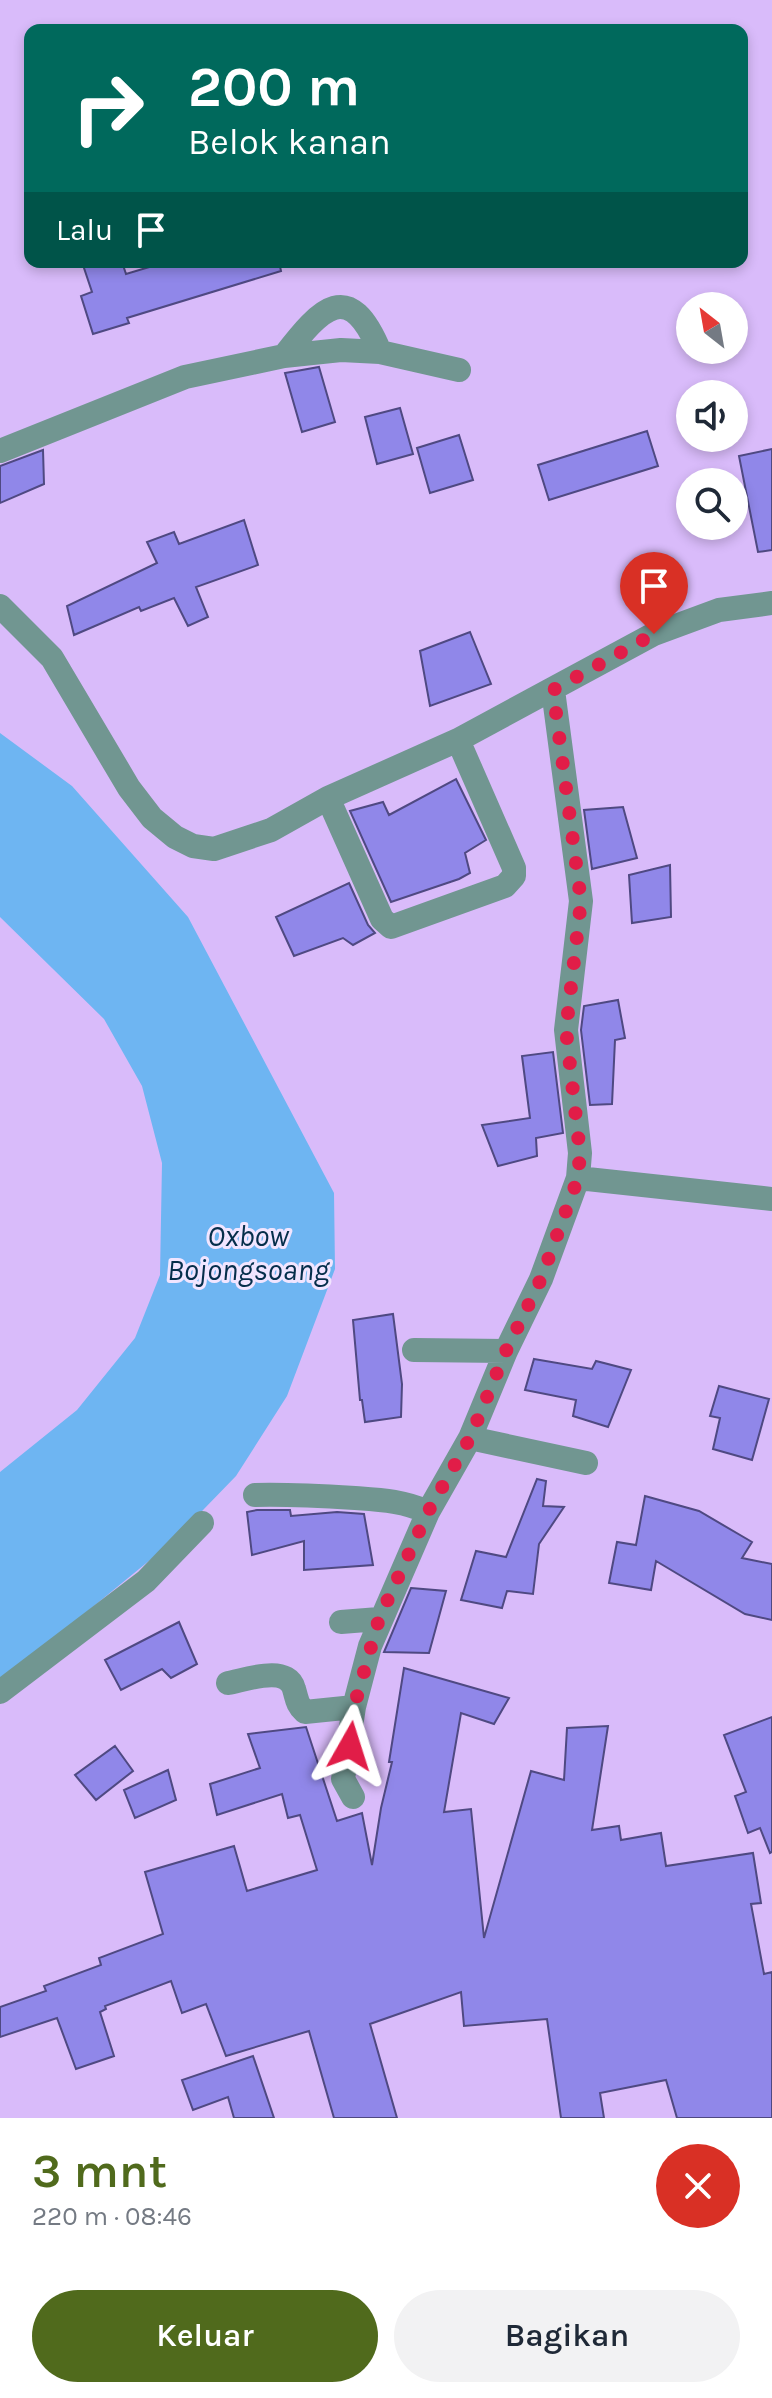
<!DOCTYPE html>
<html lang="id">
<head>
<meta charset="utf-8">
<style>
  :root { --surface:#fff; --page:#f2f2f3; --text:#1f2937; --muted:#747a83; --accent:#506a1c }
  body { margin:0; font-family:Karla,sans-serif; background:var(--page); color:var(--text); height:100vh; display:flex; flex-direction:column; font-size:30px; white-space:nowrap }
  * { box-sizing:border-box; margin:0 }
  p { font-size:26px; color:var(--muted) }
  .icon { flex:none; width:44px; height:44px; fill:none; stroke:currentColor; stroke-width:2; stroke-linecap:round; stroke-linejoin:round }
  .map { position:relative; height:2118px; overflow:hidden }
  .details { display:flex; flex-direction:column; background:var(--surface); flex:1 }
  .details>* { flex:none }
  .banner { position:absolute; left:24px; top:24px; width:724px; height:244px; border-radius:16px; box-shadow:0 4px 12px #0003; background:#00695c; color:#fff; overflow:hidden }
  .needle { width:52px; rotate:329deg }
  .tools { position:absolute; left:676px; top:292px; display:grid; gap:16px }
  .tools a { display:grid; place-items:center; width:72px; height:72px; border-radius:50%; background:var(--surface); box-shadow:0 4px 12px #0003; font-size:40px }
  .pin { position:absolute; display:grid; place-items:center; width:68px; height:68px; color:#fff; margin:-82px -34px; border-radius:50% 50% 50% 0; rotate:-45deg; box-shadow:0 0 8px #0007 }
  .pin .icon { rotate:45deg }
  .me { position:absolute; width:88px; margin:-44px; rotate:6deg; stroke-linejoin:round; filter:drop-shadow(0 0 6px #0008) }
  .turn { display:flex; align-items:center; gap:28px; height:168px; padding:0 32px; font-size:36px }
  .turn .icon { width:104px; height:104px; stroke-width:2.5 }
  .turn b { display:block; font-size:56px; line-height:68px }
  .then { display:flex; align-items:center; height:76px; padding:0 32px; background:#0003; gap:16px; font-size:30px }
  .round { display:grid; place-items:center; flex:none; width:84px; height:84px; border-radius:42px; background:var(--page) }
  .head { display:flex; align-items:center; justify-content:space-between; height:136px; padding:0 32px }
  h1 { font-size:48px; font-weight:600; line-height:60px; color:var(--accent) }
  .cta { display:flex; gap:16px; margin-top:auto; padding:16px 32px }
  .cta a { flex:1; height:92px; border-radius:48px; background:var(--accent); color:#fff; font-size:32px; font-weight:600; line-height:92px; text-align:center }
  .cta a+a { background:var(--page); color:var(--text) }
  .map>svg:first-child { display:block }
  .water { fill:#6eb5f2 }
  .building { fill:#9087e9; stroke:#4f4982; stroke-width:2 }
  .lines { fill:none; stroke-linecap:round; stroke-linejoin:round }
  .minor { stroke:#719691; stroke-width:24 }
  .route { stroke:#e11d48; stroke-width:14; stroke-dasharray:0 25.2 }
  .labels { text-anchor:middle; stroke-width:6; stroke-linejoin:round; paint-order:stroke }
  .water-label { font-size:30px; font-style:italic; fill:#052e4b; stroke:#f1e5ff }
</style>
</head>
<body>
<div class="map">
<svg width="772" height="2118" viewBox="0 0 772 2118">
  <rect width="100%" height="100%" fill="#d9bbfa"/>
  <path class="water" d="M0,733L72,786L188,917L334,1193L335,1269L287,1396L236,1476L172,1542L78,1619L0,1678V1472L77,1410L135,1338L160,1275L162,1163L142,1086L104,1019L0,917Z"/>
  <path class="building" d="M82,262H122L126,274L166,262H279L281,271L127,318L129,323L93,334L81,296L92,292Z
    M319,367L335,422L302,432L285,373Z
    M400,408L413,454L377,464L365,417Z
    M647,431L658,466L549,500L538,465Z
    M459,435L473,480L430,493L417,448Z
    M772,449V550L758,552L739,456Z
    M43,450L44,484L0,503V466Z
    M244,520L258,565L196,587L208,617L188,626L174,598L141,611L139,607L74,635L67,606L157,563L147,542L174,532L179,544Z
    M470,632L491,684L430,706L420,651Z
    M456,779L486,840L465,853L470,873L459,879L391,902L350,811L383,802L389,815Z
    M623,807L637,858L592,869L584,810Z
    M670,865L671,917L632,923L629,875Z
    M349,883L368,925L375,933L353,945L343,938L294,956L276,917Z
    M618,1000L625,1038L615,1040L612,1104L590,1105L581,1030L584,1006Z
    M553,1052L563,1133L536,1138L537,1156L498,1166L482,1125L530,1118L522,1056Z
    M393,1314L402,1384L401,1417L365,1422L362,1400H360L353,1320Z
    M534,1359L592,1369L596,1361L631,1370L608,1427L573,1416L576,1400L525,1390Z
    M719,1386L769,1399L752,1460L713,1449L720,1418L710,1416Z
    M537,1479L546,1481L543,1506L564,1507L539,1544L533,1594L507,1591L502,1608L461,1600L476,1551L506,1557Z
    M645,1496L699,1511L752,1542L742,1558L772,1564V1620L745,1614L656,1561L651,1590L609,1583L617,1542L636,1545Z
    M257,1510H290L291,1516L337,1512L364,1514L373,1565L304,1570V1541L252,1555L247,1512Z
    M411,1588L446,1591L429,1653L384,1652Z
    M179,1622L197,1664L171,1678L162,1669L121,1690L105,1660Z
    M404,1668L509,1698L494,1724L461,1713L444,1812L471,1809L484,1938L531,1771L564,1780L567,1728L608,1726L592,1830L619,1826L621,1840L661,1833L666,1866L753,1853L761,1903L751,1904L764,1974L772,1972V2118H677L666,2080L600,2093L604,2118H561L547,2019L464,2026L461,1992L370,2024L397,2118H334L309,2031L226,2056L206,2004L182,2013L171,1981L105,2006L106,2009L100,2012L114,2056L76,2069L57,2018L0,2037V2007L46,1991L44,1986L101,1965L99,1958L163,1934L145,1872L234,1846L247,1891L317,1870L300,1815L288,1818L282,1794L217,1815L210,1784L260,1768L248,1734L306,1727L337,1821L362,1813L372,1865L381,1808L392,1762H389Z
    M772,1717V1852L770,1853L760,1828L748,1833L735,1796L746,1792L724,1735Z
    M115,1746L133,1771L96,1800L75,1775Z
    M168,1770L176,1800L135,1818L124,1790Z
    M253,2056L274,2118H234L228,2097L193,2110L182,2080Z"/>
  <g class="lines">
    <path class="minor" d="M284,356C321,308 349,277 380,352
      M0,451L185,377L284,356L341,350L380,352L459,370
      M0,606L52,658L129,788L152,818L175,837L193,846L214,849L271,830L328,798L458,740L654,634L719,610L772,603
      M328,798L382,919L391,927L505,886L514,876V868L458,740
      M578,1178L772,1199
      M414,1350L506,1351
      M470,1438L586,1463
      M255,1495C289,1494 322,1496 355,1498C383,1500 403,1501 428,1512
      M341,1622L379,1619
      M228,1683C245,1680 288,1664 294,1689C297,1699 297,1705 305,1712L354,1707
      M0,1692L146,1581L202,1523
      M353,1797L343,1779L354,1707L370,1646L428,1512L470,1438L506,1351L541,1279L578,1178L580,1153L566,1030L581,901L553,690"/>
  </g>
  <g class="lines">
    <path class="route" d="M350,1746L354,1707L379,1619L428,1512L470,1438L506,1351L541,1279L578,1178L580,1153L566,1030L581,901L553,690L654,634"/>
  </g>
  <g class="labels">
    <g class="water-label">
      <text x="248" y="1246">Oxbow<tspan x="248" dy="34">Bojongsoang</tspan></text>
    </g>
  </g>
</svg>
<div class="tools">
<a><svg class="needle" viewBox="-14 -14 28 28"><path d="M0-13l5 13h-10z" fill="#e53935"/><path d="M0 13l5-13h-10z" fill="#747a83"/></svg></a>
<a><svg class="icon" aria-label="sound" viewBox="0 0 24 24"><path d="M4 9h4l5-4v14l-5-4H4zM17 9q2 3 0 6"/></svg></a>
<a><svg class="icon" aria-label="search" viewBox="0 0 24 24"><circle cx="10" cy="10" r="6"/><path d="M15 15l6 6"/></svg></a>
</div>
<div class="pin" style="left:654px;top:634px;background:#d93025"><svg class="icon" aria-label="arrive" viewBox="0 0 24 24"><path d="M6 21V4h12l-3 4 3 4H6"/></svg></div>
<svg class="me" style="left:350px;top:1746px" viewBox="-20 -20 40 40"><path d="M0-17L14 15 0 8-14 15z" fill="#e11d48" stroke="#fff" stroke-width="4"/></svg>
<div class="banner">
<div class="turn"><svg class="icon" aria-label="right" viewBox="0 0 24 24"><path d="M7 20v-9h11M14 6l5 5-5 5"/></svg><div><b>200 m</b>Belok kanan</div></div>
<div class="then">Lalu<svg class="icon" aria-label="arrive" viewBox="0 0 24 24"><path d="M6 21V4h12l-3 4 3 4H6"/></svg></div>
</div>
</div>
<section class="details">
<div class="head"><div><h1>3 mnt</h1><p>220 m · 08:46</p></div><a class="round" style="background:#d93025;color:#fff"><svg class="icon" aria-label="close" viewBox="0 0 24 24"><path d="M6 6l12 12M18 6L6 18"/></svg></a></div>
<div class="cta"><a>Keluar</a><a>Bagikan</a></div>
</section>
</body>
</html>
